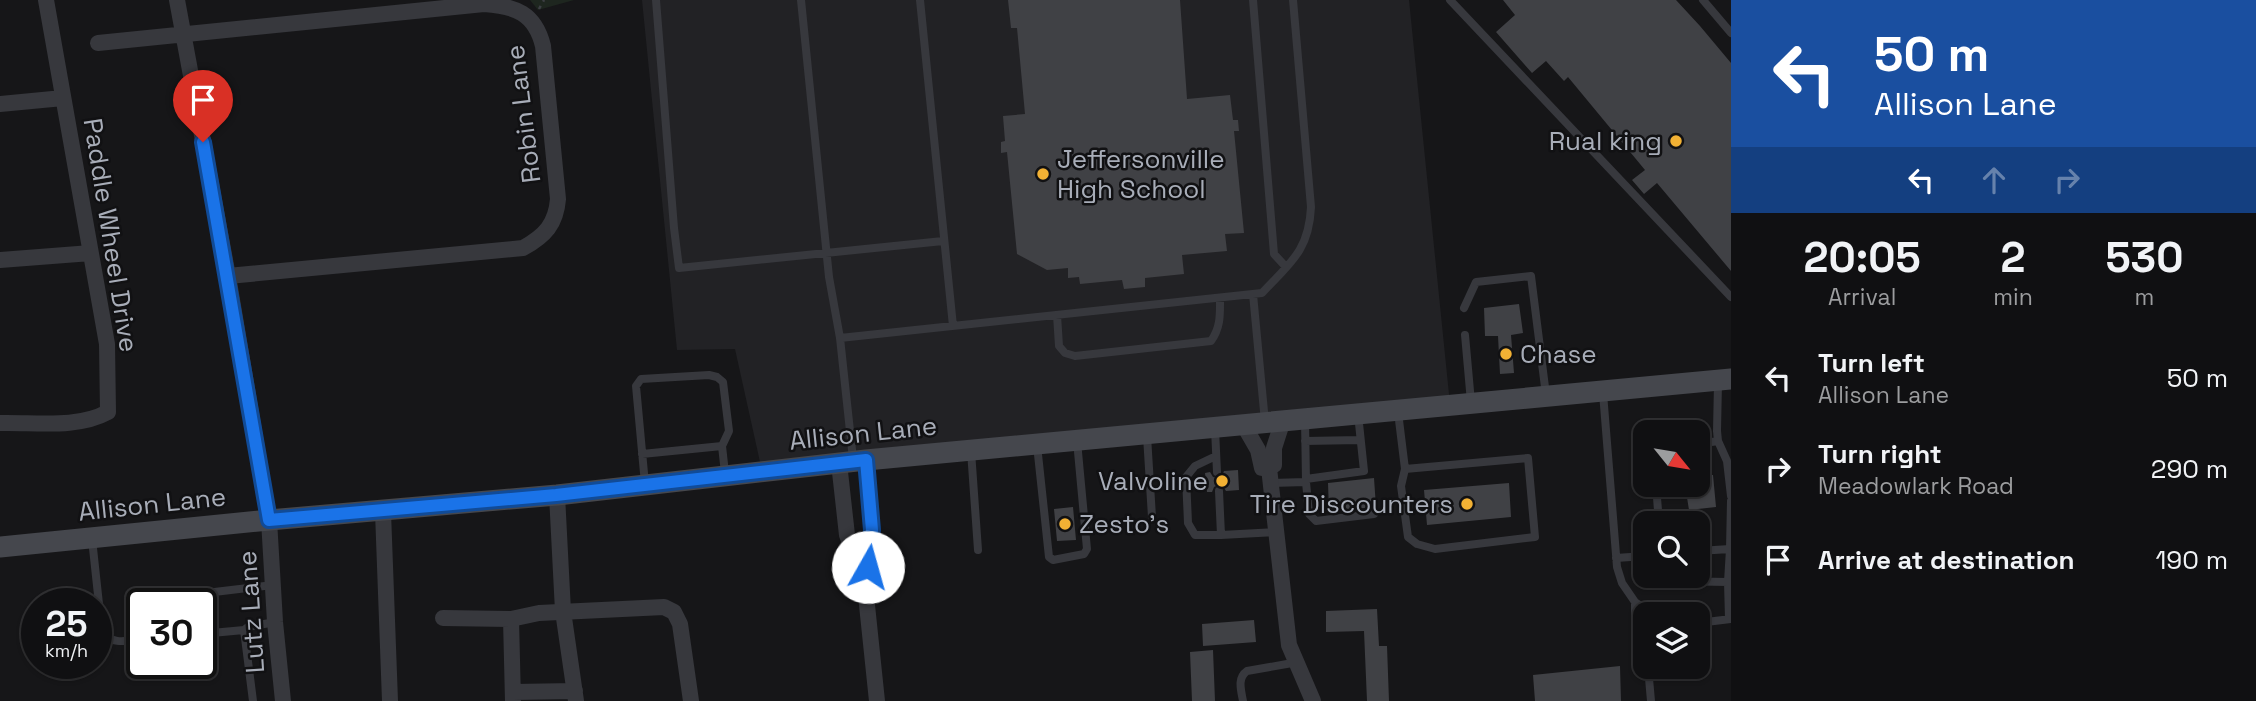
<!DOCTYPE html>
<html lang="en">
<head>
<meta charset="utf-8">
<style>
  :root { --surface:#101012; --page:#1e1e20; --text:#f1f3f6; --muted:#9c9d9f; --line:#303032 }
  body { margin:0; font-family:"Space Grotesk",sans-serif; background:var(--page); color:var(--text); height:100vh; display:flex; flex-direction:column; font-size:26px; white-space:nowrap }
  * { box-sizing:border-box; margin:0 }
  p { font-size:23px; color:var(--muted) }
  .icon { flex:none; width:38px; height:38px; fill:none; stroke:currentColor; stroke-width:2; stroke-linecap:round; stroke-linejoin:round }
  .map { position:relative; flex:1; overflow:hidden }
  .panel { display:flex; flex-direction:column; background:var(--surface); width:525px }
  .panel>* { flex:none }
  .hud { background:#1a4fa0; color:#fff; overflow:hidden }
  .needle { width:46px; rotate:120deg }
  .controls { position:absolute; left:1633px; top:420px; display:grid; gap:14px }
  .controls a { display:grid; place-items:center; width:77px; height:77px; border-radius:14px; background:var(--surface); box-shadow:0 2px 5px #0004,0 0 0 2px var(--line); font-size:35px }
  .speed { position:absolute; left:21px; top:588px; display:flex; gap:14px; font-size:35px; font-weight:700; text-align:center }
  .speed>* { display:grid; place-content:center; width:91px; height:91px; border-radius:50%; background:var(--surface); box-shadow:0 2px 5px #0004,0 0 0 2px var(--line); line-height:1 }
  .speed small { font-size:18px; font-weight:400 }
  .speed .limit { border:4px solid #111; border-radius:10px; background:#fff; color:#111 }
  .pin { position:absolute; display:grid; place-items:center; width:60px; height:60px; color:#fff; margin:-72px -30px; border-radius:50% 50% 50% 0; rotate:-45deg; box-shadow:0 0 7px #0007 }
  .pin .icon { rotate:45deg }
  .me { position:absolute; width:77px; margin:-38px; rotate:7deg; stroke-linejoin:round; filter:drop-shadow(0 0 5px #0008) }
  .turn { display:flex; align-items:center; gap:24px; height:147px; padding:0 28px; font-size:32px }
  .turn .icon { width:91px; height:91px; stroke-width:2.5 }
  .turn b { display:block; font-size:49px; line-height:60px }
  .lanes { display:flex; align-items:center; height:66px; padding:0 28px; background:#0003; justify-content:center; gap:35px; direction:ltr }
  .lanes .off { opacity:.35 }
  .eta { display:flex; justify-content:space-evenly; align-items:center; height:119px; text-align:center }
  .eta b { font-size:42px; font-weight:700; line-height:49px }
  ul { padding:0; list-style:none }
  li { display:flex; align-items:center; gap:21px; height:91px; padding:0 28px }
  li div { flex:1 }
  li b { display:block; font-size:26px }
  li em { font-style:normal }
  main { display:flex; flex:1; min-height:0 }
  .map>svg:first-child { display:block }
  .built { fill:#222225 }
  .green { fill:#1e261f }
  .building { fill:#404145 }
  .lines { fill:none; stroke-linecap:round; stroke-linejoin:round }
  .path { stroke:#3d3f44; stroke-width:2.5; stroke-dasharray:3.5 5; stroke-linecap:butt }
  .service { stroke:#37383d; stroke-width:8 }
  .minor { stroke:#37383d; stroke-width:16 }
  .secondary { stroke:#45474d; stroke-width:21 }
  .route-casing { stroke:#114b97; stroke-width:18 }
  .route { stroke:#1a73e8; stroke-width:12 }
  .poi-dot { fill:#f2b134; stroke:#111113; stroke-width:2.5 }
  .labels { text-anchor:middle; stroke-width:5; stroke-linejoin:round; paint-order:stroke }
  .street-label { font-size:26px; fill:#a8adb8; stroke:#111113 }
  .poi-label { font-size:26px; fill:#a8adb8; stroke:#111113; text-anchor:end }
</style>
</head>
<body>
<main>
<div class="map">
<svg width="1731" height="701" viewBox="0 0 1731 701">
  <rect width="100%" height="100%" fill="#161618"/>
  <path class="built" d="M642,0H1409L1450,404L762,471L735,349L677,350Z"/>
  <path class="green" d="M530,0H574L538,10Z"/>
  <path class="building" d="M1008,0H1180L1187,99L1230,95L1233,120H1238L1239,131H1234L1244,233L1225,234L1227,251L1182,255L1184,274L1145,278V287L1124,289L1122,280L1080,284L1079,277L1068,278V268L1047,270L1017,254L1007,152L1001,153V142L1005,141L1003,116L1025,114L1017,28H1011Z
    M1503,0H1676L1700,26L1731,63V271L1657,183L1644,194L1632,180L1645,170L1568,77L1564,81L1546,61L1532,73L1496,32L1515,15Z
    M1519,304L1523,333L1511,335L1514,373L1500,374L1498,336H1485L1484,308Z
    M1708,455L1709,475H1713L1716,507L1689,510L1685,485H1698V456Z
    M1238,470L1239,490L1226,491L1223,486L1218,485L1214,487L1212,492H1207L1205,473L1210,472L1213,477L1218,478L1222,476L1224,471Z
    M1374,478L1376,507L1329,511L1328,483Z
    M1509,483L1511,517L1427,525L1424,490Z
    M1073,507L1076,540L1057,541L1054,509Z
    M1377,609L1379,646H1387L1389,701H1367L1364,631L1326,632V611Z
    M1254,620L1256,642L1203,646L1202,624Z
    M1213,650L1215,701H1192L1190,652Z
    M1620,666L1621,701H1535L1533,675Z"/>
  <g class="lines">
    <path class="path" d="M539,9L544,0"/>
    <path class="service" d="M656,0L674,228L679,268L943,241
      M801,0L829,277L840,338L853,459
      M920,0L953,326
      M1253,0L1274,254L1286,267
      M1450,0L1731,297
      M1703,0L1731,33
      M1253,294L1265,422
      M1464,308L1476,282L1531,276L1546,395
      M1057,315L1059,346L1065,353L1075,356L1211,341C1221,327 1220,314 1220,298
      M1465,335L1471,402
      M840,338L1262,293C1290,263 1309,251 1311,207L1293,0
      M1718,383L1717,431L1718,441L1727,461L1731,496
      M1603,393L1617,567L1622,583L1635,602V650L1645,662
      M1398,412L1405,469L1401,486L1408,537L1417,544L1435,549L1535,537L1528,458L1405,469
      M1305,419L1306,482
      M1215,429L1217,472
      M1147,436L1152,517
      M1305,441L1360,440
      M1698,444L1718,441
      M1037,445L1049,557L1053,560L1084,554L1087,549L1077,441
      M971,451L978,550
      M642,454L722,446
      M1216,456L1195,466L1186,477L1188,523L1195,535H1221
      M1306,479L1364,471L1358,414
      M1271,483L1306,482L1309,514L1316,521L1374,514
      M645,484L636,386L641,379L709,375L717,377L723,382L729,431L722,446L725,473
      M1656,485L1659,523
      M1219,491L1221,535L1276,532
      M92,539L102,632C112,645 126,641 142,639
      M1698,551L1730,549L1731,501
      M1616,558L1645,556
      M1669,576L1671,581L1728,582
      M206,593L273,585
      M1635,602L1653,614
      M1729,619L1728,582L1730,549
      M1698,623L1731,619
      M201,634L244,630
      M1648,667L1651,701
      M253,701L244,630L248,627L275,622
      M1243,701C1241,690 1237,678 1247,671L1298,662"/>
    <path class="minor" d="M177,0L228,276L269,520L275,622L283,701
      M98,43L484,4C515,6 535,13 543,46L558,199C556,224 545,236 523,248L228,276
      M0,104L63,98
      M0,260L91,253
      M1283,420L1274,448V465L1269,468L1289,645L1313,701
      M0,423C35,422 77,429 108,412L107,344L46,0
      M1243,424L1258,450L1262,468H1269
      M866,460L872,530L865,586L877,701
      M839,463L847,535L864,584
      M557,495L563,611L576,701
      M383,512L390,701
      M443,618L511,619L539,613L664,607L674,612L680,624L691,701
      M511,619L513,701
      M513,692L575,691"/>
    <path class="secondary" d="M0,547L269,520L557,495L866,460L1731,379"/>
  </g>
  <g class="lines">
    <g class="route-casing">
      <path id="route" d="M203,142L269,520L556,495L866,460L872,530L868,567"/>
    </g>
    <use href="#route" class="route"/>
  </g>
  <g class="poi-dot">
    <circle cx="1676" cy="141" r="7"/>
    <circle cx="1043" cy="174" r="7"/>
    <circle cx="1506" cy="354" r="7"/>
    <circle cx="1222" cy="481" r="7"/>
    <circle cx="1467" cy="504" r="7"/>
    <circle cx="1065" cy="524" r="7"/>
  </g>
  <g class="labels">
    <g class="street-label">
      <text transform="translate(523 114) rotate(-97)" y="9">Robin Lane</text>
      <text transform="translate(111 235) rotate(81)" y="9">Paddle Wheel Drive</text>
      <text transform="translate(863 433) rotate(-6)" y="9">Allison Lane</text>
      <text transform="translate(152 504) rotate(-6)" y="9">Allison Lane</text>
      <text transform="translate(251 612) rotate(-94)" y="9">Lutz Lane</text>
    </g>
    <g class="poi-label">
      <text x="1662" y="150">Rual king</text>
      <text x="1057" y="168" text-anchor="start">Jeffersonville<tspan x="1057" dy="30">High School</tspan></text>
      <text x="1520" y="363" text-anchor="start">Chase</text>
      <text x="1208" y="490">Valvoline</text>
      <text x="1453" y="513">Tire Discounters</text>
      <text x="1079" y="533" text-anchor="start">Zesto's</text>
    </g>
  </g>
</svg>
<div class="controls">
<a><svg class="needle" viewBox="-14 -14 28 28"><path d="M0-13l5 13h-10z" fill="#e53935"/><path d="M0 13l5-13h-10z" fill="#9c9d9f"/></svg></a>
<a><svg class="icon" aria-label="search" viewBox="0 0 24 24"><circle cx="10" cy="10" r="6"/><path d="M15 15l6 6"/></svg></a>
<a><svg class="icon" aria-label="layers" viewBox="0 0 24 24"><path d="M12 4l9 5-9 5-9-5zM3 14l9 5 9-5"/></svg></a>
</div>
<div class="speed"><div>25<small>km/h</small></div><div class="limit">30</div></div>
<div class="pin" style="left:203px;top:142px;background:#d93025"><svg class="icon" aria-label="arrive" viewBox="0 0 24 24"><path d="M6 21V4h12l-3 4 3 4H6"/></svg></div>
<svg class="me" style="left:868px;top:567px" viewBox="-20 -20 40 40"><circle r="19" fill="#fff"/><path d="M0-13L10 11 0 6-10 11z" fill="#1a73e8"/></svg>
</div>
<section class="panel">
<div class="hud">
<div class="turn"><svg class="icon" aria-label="left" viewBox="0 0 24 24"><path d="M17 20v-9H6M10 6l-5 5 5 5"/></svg><div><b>50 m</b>Allison Lane</div></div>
<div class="lanes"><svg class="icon" aria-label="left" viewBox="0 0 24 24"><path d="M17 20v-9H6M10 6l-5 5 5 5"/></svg><svg class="icon off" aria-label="ahead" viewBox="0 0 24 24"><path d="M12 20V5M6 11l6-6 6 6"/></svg><svg class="icon off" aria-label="right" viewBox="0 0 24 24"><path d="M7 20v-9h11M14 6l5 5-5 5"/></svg></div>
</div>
<div class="eta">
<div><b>20:05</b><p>Arrival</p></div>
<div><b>2</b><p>min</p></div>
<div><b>530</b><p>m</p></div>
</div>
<ul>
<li><svg class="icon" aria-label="left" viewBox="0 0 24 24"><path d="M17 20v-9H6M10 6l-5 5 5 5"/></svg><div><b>Turn left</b><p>Allison Lane</p></div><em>50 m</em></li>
<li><svg class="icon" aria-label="right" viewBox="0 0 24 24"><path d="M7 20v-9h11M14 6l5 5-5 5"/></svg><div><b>Turn right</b><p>Meadowlark Road</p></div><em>290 m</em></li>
<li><svg class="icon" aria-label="arrive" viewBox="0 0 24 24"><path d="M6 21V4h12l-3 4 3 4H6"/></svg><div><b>Arrive at destination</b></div><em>190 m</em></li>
</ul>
</section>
</main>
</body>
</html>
